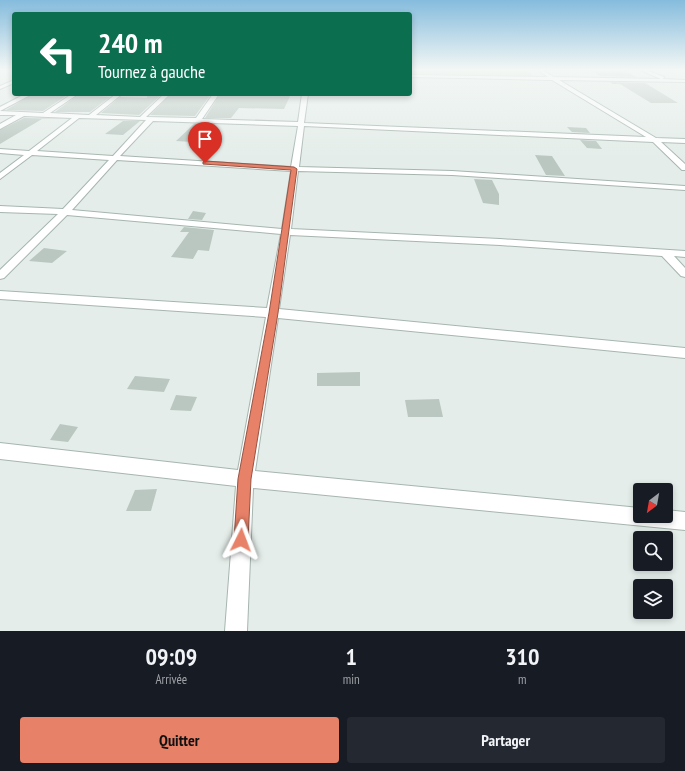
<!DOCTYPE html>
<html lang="fr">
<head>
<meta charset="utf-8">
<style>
  :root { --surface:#171b24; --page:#242831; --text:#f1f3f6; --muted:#9ea1a6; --accent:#e78168 }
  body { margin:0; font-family:"PT Sans Narrow",sans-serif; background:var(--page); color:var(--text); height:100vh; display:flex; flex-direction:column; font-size:15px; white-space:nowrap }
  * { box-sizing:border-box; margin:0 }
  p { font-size:13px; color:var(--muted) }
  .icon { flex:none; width:22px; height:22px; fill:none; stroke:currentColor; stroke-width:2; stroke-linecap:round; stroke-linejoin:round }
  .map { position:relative; height:631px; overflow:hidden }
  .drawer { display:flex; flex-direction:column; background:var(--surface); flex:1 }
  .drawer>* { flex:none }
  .hud { position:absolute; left:12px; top:12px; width:400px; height:84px; border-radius:4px; box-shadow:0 2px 6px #0003; background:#0b6e4f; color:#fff; overflow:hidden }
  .needle { width:26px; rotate:211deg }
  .buttons { position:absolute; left:633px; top:483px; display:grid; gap:8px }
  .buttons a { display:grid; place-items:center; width:40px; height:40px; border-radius:4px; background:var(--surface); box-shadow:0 2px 6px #0003; font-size:20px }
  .pin { position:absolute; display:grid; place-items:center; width:34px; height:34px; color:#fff; margin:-41px -17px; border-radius:50% 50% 50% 0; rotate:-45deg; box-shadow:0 0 4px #0007 }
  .pin .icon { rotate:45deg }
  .me { position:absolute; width:44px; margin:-22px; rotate:3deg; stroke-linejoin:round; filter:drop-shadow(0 0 3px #0008) }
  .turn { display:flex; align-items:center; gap:14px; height:84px; padding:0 20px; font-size:18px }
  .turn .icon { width:52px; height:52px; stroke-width:2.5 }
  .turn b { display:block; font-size:28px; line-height:34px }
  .eta { display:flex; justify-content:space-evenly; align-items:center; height:68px; text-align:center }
  .eta b { font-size:24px; font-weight:700; line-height:28px }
  .primary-button { display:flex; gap:8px; margin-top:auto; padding:8px 20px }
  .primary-button a { flex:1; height:46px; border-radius:4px; background:var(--accent); color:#111; font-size:16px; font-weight:700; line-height:46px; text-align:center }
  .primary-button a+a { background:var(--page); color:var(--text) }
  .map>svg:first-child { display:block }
  .green { fill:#bfdcc5 }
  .building { fill:#bac7c1 }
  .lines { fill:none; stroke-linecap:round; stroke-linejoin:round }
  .minor-casing { stroke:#a7b5af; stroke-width:2 }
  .minor { fill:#fff; fill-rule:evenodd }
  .route { fill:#e78168; stroke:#965444 }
</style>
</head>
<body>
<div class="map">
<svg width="685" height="631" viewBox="0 0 685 631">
  <rect width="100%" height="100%" fill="#e4ede9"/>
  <path class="green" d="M410,70H525L534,76L410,74Z"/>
  <path class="building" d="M590,70H624L636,77L600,76Z
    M610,82L645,83L678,103H651L620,84H613Z
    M33,94H69L43,111L6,110Z
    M79,94H98L93,96L110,97L90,112H55Z
    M147,94H162L139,115L101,113L120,97L147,98Z
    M171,94H211L195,116L150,115Z
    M220,94H267L265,96H290L284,109L239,108L231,118H205Z
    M24,118L67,119H42L0,144V130Z
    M123,121H140L123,135L105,134Z
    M194,124H208L192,142L176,141Z
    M567,127L586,128L590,133L572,132Z
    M580,140L596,141L602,149L587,148Z
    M535,155L552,156L565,176L546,175Z
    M474,179L492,180L499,194V205L483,203Z
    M193,211L206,213L202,220L188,219Z
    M184,227L214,230L209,251L198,250L193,259L171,257L189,232H180Z
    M44,248L67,251L52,263L29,261Z
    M360,372V386H317V373Z
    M135,376L170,379L164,392L127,389Z
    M176,395L197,397L191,411L170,410Z
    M439,399L443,417H408L405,400Z
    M60,424L78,427L68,442L50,440Z
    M157,489L151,511H126L135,490Z"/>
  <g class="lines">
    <g class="minor-casing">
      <path id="minor" d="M537,70H542L554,77L661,79L640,70H646L664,77L663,79L685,80V82L559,80L656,138L685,139V143L661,142L685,164V170H682L653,142L304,126L299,167L452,171L685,186V190L452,175L298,171L291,229L500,239L685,251V257L674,256L685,268V277L681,276L662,256L500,245L290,235L279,309L685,348V358L278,318L255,471L640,508V516H666V510L685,512V530L253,488L247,631H225L236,486L0,459V443L238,470L266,317L0,299V291L267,308L281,234L67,215L4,278L0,279V270L58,214L0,212V206L63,209L109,160L32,155L0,179V173L24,155L0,153V149L29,151L72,118L24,116L0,129V124L16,115H0V111L43,113L72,94H78L50,113L89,115L116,94H122L96,115L140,117L164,94H170L146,117L196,118L213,94H219L202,119L298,122L302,94H308L304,123L646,137L552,80L410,77V75L548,77ZM79,118L146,120L113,156L37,151ZM153,121L298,126L291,167L120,156ZM117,160L291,171L282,229L72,210Z
        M14,80V83L0,89V86Z
        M25,94H32L0,111V107Z"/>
    </g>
    <use href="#minor" class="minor"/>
  </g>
  <linearGradient id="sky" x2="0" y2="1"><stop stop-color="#85bcdd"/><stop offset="0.44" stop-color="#f3f7f5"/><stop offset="1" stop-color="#f3f7f5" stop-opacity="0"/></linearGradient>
  <rect width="685" height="158" fill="url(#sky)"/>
  <path class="route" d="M205,161L294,167L297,169L278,313L251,479L248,540L246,545L241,547L236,545L234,540L238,479L269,313L291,170L203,164V162Z"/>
</svg>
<div class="buttons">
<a><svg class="needle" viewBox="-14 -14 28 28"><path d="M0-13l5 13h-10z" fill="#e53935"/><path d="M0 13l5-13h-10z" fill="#9ea1a6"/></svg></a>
<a><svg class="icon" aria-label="search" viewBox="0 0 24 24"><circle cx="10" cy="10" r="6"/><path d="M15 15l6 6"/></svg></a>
<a><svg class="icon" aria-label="layers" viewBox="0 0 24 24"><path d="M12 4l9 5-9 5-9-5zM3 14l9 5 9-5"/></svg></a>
</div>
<div class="pin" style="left:205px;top:163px;background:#d93025"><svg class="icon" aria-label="arrive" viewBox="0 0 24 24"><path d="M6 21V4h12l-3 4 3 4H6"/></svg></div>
<svg class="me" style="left:241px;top:540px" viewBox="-20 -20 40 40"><path d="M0-17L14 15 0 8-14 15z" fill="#e78168" stroke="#fff" stroke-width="4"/></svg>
<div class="hud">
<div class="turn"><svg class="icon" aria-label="left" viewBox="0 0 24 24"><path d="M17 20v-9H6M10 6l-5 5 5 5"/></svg><div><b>240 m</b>Tournez à gauche</div></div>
</div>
</div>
<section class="drawer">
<div class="eta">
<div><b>09:09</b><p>Arrivée</p></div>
<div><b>1</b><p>min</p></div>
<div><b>310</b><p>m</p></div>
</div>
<div class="primary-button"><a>Quitter</a><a>Partager</a></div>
</section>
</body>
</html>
